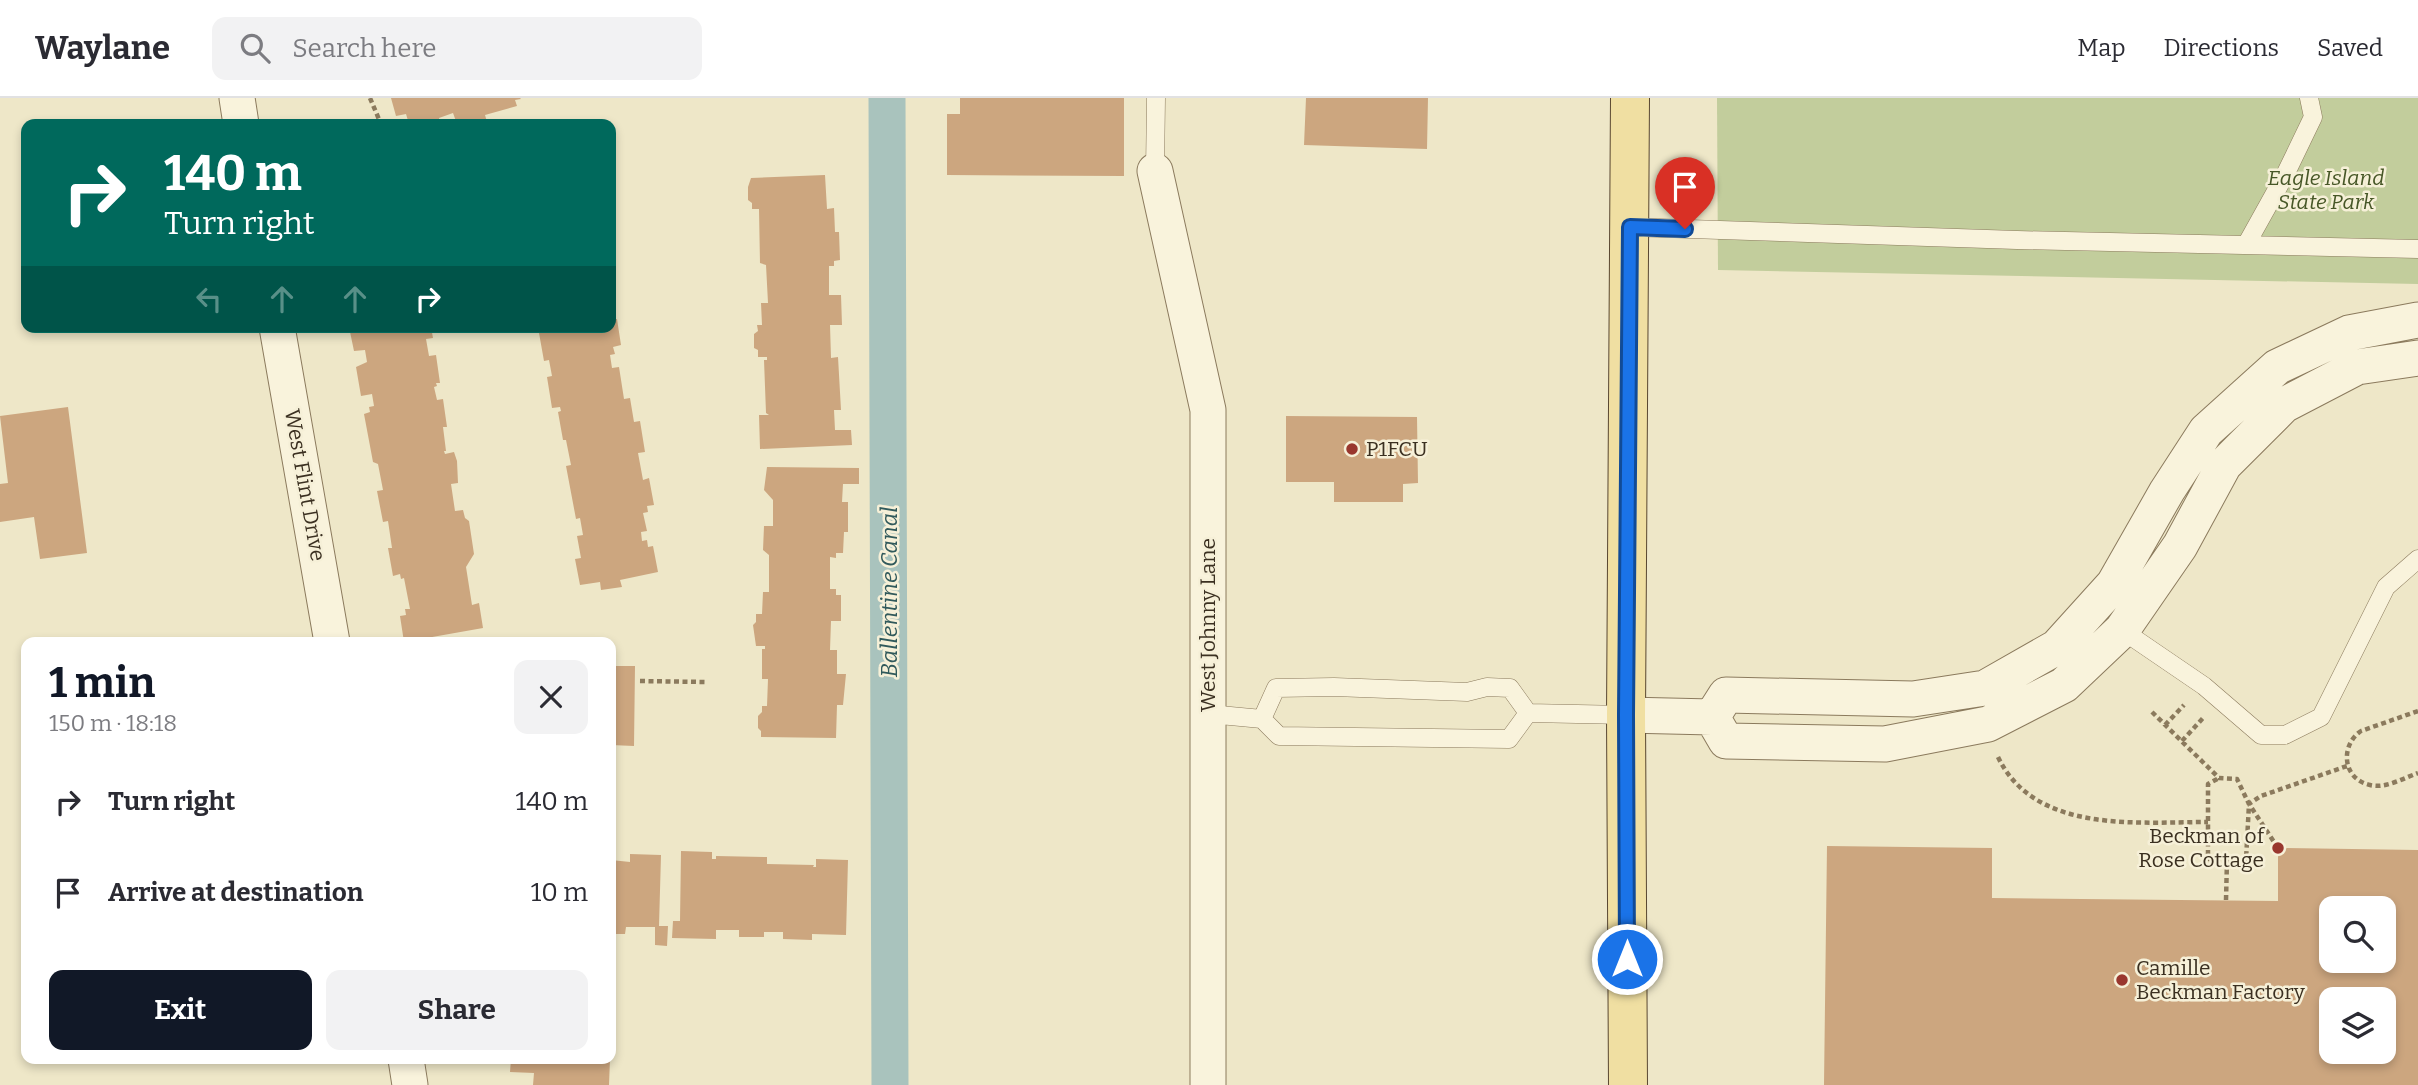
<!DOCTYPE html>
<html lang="en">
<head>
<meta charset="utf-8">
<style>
  :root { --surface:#fff; --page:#f2f2f3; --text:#2b2b33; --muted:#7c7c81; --line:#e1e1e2; --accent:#111827 }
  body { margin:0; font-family:Bitter,serif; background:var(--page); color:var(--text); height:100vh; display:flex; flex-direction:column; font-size:26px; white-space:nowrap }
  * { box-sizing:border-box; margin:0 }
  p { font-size:23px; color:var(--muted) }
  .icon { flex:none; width:38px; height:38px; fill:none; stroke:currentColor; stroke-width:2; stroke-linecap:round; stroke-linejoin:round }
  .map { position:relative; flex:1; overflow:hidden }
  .panel { position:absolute; left:21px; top:539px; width:595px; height:427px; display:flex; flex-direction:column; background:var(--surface); border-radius:14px; box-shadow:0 4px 10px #0003 }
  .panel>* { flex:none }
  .banner { position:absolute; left:21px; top:21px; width:595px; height:214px; border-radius:14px; box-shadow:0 4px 10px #0003; background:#00695c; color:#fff; overflow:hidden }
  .fabs { position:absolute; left:2319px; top:798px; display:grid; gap:14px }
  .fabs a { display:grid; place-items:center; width:77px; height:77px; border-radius:14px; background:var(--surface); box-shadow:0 4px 10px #0003; font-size:35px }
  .pin { position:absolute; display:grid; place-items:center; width:60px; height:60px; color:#fff; margin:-72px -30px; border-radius:50% 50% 50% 0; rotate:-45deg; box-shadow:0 0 7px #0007 }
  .pin .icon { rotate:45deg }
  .me { position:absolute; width:77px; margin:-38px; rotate:0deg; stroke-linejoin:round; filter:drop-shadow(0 0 5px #0008) }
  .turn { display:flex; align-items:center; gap:24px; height:147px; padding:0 28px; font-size:32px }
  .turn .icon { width:91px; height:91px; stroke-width:2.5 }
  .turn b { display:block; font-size:49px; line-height:60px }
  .lanes { display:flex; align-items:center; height:66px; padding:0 28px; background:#0003; justify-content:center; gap:35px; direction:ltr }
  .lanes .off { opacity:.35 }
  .round { display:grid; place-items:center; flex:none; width:74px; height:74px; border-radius:14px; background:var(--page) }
  .summary { display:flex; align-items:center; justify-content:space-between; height:119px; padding:0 28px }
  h1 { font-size:42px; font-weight:700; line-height:52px; color:var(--accent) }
  .button { display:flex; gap:14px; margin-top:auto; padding:14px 28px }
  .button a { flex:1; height:80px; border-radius:14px; background:var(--accent); color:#fff; font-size:28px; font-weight:700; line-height:80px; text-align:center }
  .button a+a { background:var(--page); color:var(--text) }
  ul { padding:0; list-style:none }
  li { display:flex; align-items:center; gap:21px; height:91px; padding:0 28px }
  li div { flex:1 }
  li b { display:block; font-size:26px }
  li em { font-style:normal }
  header { display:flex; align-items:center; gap:42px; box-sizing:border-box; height:98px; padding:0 35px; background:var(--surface); border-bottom:2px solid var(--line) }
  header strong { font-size:33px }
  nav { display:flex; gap:38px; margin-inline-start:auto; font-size:24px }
  .search { width:490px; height:63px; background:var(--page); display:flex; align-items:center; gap:18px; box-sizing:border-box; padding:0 24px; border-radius:14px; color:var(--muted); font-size:26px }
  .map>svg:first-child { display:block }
  .green { fill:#c2cd9c }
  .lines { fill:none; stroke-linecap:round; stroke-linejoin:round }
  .canal { stroke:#a9c3bd; stroke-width:37 }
  .building { fill:#cca67f; fill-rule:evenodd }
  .service-casing { stroke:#8b7a5d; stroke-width:19 }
  .minor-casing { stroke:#8b7a5d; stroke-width:37 }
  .primary-casing { stroke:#594731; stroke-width:40 }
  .path { stroke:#8b7a5d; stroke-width:4.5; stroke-dasharray:5 3.5; stroke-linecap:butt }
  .service { stroke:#f9f3dc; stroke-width:18 }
  .minor { stroke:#f9f3dc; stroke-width:35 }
  .primary { stroke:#f0dfa2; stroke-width:38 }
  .route-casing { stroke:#114b97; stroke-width:18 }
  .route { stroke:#1a73e8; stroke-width:12 }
  .poi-dot { fill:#99372e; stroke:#f6f0d8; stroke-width:2.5 }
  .labels { text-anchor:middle; stroke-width:5; stroke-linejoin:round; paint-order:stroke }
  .park-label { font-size:21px; font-style:italic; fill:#475727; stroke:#f6f0d8 }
  .poi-label { font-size:21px; fill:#3b3021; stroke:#f6f0d8; text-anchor:start }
  .street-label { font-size:21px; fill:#3b3021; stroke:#f6f0d8 }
  .water-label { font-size:23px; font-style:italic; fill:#30595b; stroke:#f6f0d8 }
</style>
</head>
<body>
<header>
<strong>Waylane</strong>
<div class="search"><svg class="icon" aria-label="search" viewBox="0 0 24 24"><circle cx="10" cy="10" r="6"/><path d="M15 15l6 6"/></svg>Search here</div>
<nav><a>Map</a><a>Directions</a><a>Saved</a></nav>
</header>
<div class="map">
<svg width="2418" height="987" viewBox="0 0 2418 987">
  <rect width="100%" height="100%" fill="#eee7c8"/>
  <path class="green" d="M1717,0H2418V186L1718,172Z"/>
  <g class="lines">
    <path class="canal" d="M887,0L890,987"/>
  </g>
  <path class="building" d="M391,0H520L521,1L515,2L517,8L485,17L487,24L478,26H457L453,15L439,20L440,25L438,26H409L406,16L396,18Z
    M960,0H1124V78L947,77V16H960Z
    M1306,0H1428L1427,51L1304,47Z
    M825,77L827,111L834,110L835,134H839L840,162L834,163V168H829V197H841L842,227H830L831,260L838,259L841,312H834L835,332H851L852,347L760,351L759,317H769L766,315L764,262H767V259H758V252L754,250V236L758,233L757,227H762L761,205H768L766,167L760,165L759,111H752V105L748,102V89L751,80Z
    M611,183L616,206H611Z
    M617,221L621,247L613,249L615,256L610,257L612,270L619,269L624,301L630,300L634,324L640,323L645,354L638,355L643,382L649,380L654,407L647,408L648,414L643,415L647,433L641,434L642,443L647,442L648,449L653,448L658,474L620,482L622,489L601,492L600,484L580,487L575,461L581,460L577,438L583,437L580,420L576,421L566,368L571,367L566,342H563L558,314L561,313L560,309L552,310L547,279L552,278L549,262L544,263L539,235L544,234L543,229H611V222Z
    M349,229H431L433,240L426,241L429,258L436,257L440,285H436L437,288L434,289L437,302L443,301L447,329H443L446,353H444L445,356L454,354L457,363L458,385L451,386L455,413L463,412L465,420L469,423L474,456L466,469L472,507L479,505L483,530L404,544L400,518L406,517L405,511H410L404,480L401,481L400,476L393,478L388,450H392L388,423L383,424L377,393L383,392L378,366L373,364L364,316L370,314L369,309L374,308L372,296L361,298L356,269L367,264L365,252L354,253Z
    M68,309L87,455L40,461L34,419L0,424V386L8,385L0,318Z
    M1286,318L1417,319L1418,385L1403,386V404H1334V384H1286Z
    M767,369L859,370V386H843L842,404H848V434H844L843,455H836V460L830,459V491H836V497H841V523H831L830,552H837V576H846L843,607H837L836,640L761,639V633L758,630V618L762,614V608H767L768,581H762V551H765V548H756L753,527L756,524V516H762L763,494H769V457L763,452L764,428H773V402L764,392Z
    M611,568H635L634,648L611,647Z
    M1827,748L1992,750V800L2278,803V750L2418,752V987H1824ZM2331,810H2384V863H2331ZM2331,901H2384V954H2331Z
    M681,753L712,754V761H716V758L767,759V766L814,767L813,769H816V761L848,762L846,837L812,836V842L783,841V834H764V839H739V832H716V841L672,840L673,823H680Z
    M630,756L661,757L659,828H668L667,848L655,847V829H626L625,836H611V762L630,764Z
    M511,961H610L609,987H533L534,975L510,974Z"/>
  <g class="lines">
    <g class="service-casing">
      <path id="service" d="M1155,73L1156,0
        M1630,129L2017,142L2418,151
        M2246,147L2286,75L2313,19L2309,0
        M2116,528L2204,588L2261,637H2285L2321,619L2386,489L2418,461
        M1528,615L1626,617
        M1209,616L1262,621L1279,638L1509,641L1528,615
        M1262,621L1276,590L1334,589L1467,594L1487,589L1510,590L1528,615"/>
    </g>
    <g class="minor-casing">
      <path id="minor" d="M237,0L241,26
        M1155,73L1208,312V987
        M277,229L332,544
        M1626,617L1712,619
        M1712,619L1726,643L1885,646L1988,626L2064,587L2122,532L2180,448L2224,367L2284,307L2357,269L2418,260
        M1712,619L1726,597L1913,601L1985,590L2057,549L2114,486L2167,393L2206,333L2277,269L2349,235L2418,222
        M406,961L410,987"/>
    </g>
    <g class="primary-casing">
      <path id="primary" d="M1628,987L1626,617L1630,0"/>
    </g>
    <path class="path" d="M370,0L381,26
      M640,583L705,584
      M2418,613L2361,633C2340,647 2342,681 2370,687C2385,691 2404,680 2418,675
      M2152,614L2219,680L2237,681L2249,706L2246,762L2208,761V686L2219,680
      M2165,627L2184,607
      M2182,643L2203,620
      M1998,659C2035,736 2137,724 2208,724
      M2278,750L2249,706L2261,698L2347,668
      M2226,802L2227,762"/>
    <use href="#service" class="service"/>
    <use href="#minor" class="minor"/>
    <use href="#primary" class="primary"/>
  </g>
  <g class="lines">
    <g class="route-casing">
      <path id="route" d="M1627,861L1626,617L1630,129L1685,131"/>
    </g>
    <use href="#route" class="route"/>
  </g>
  <g class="poi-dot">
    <circle cx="1352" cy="351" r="7"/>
    <circle cx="2278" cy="750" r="7"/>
    <circle cx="2122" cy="882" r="7"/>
  </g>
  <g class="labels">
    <g class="park-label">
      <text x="2326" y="87">Eagle Island<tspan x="2326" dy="24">State Park</tspan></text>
    </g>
    <g class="poi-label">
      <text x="1366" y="358">P1FCU</text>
      <text x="2264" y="745" text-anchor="end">Beckman of<tspan x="2264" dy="24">Rose Cottage</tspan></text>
      <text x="2136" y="877">Camille<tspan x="2136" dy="24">Beckman Factory</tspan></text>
    </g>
    <g class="street-label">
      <text transform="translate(305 387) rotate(80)" y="7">West Flint Drive</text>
      <text transform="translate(1208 527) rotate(-90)" y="7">West Johnny Lane</text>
    </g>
    <g class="water-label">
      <text transform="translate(889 494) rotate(-90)" y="8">Ballentine Canal</text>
    </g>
  </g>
</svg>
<div class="fabs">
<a><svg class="icon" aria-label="search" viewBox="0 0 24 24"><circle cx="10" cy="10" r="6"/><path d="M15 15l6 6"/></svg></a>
<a><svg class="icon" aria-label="layers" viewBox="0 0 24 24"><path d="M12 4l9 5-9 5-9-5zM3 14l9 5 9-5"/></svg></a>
</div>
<div class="pin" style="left:1685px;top:131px;background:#d93025"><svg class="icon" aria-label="arrive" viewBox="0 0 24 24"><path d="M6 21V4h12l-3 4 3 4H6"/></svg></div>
<svg class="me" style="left:1627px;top:861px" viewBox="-20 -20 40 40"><circle r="17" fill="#1a73e8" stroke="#fff" stroke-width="3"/><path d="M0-11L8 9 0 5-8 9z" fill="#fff"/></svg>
<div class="banner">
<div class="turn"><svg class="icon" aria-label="right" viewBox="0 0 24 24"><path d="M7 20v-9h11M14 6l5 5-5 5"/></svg><div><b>140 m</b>Turn right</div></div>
<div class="lanes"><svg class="icon off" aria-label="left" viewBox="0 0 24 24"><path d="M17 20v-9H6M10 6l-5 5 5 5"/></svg><svg class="icon off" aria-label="ahead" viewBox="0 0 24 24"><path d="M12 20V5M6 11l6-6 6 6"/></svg><svg class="icon off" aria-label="ahead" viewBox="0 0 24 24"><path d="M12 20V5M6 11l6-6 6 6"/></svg><svg class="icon" aria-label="right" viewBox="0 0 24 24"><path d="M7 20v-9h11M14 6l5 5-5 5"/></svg></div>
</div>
<section class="panel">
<div class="summary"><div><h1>1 min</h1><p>150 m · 18:18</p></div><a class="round"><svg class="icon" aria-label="close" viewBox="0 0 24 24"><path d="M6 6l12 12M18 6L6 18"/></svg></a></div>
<ul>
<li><svg class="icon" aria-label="right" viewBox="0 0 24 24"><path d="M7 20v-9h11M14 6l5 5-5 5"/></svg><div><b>Turn right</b></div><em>140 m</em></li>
<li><svg class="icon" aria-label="arrive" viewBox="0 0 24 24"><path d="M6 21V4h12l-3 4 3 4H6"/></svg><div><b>Arrive at destination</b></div><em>10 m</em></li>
</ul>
<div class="button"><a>Exit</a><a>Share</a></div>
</section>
</div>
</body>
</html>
